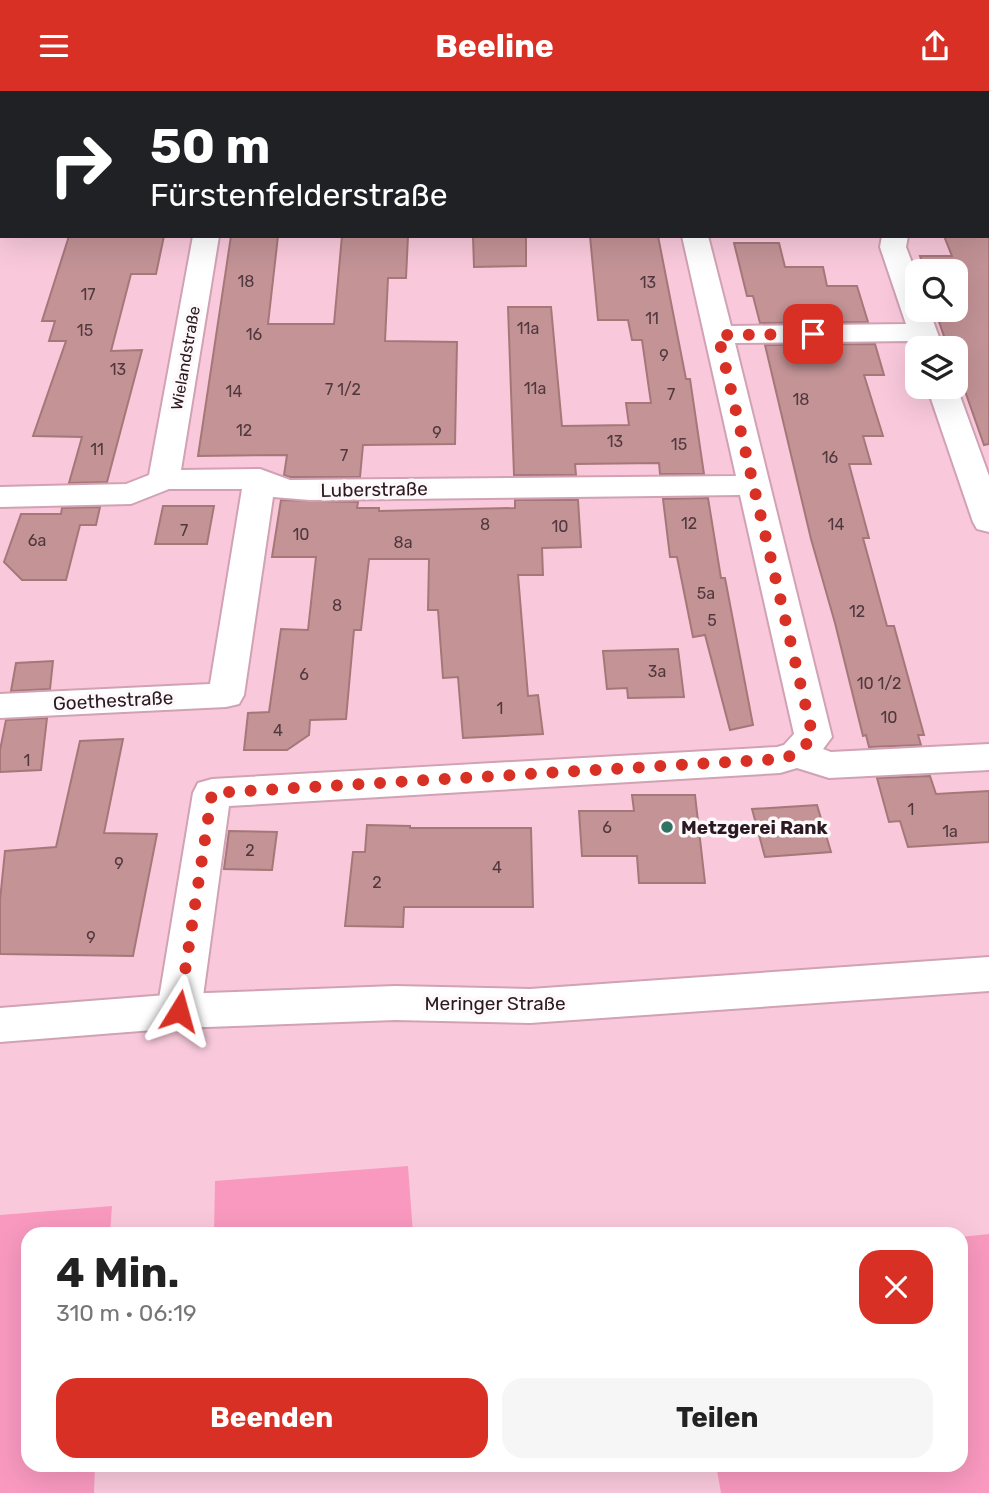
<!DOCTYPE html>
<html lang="de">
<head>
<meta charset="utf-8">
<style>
  :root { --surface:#fff; --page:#f6f6f6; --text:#222; --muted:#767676; --accent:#d93025 }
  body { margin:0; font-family:Rubik,sans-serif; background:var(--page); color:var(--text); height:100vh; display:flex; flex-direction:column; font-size:26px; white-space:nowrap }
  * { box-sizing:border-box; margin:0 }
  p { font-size:23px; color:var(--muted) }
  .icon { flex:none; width:38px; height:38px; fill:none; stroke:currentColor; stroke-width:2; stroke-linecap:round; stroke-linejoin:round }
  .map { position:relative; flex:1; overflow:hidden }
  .sheet { position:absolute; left:21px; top:1136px; width:947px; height:245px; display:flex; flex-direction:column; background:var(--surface); border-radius:21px; box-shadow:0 7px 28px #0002 }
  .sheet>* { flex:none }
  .top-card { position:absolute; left:0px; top:0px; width:990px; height:147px; box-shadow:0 7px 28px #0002; background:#202124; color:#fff; overflow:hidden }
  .buttons { position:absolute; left:905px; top:168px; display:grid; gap:14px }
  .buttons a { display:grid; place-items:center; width:63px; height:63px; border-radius:14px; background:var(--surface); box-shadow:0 7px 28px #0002; font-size:35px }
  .pin { position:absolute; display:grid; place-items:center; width:60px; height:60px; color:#fff; margin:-30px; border-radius:14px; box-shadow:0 4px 10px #0006 }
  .me { position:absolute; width:77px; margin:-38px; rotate:8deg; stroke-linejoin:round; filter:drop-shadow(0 0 5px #0008) }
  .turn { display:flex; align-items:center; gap:24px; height:147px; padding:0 35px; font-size:32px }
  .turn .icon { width:91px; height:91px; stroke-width:2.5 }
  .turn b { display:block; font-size:49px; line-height:60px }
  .round { display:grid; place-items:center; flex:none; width:74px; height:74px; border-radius:21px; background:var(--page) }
  .headline { display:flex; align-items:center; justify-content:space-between; height:119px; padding:0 35px }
  h1 { font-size:42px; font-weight:700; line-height:52px }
  .primary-button { display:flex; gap:14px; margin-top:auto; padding:14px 35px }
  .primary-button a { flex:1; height:80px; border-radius:21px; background:var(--accent); color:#fff; font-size:28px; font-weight:700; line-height:80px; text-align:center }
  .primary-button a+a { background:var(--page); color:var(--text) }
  header { display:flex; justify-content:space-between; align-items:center; height:91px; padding:0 35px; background:var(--accent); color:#fff; font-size:32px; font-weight:700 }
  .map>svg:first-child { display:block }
  .green { fill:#f999bf }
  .building { fill:#c39396; stroke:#a57779; stroke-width:2 }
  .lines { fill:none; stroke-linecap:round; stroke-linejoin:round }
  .minor-casing { stroke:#d0a2b3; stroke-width:4 }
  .major-casing { stroke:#d0a2b3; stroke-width:4 }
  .minor { fill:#fff; fill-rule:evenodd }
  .major { fill:#fff; fill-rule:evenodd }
  .route { stroke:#d93025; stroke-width:12; stroke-dasharray:0 21.6 }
  .poi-dot { fill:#317262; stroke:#fdf8fa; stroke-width:2.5 }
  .labels { text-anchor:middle; stroke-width:7; stroke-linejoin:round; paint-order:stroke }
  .number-label { font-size:16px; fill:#50383e }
  .far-street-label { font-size:16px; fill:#2a1920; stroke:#fdf8fa }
  .street-label { font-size:19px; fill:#2a1920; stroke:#fdf8fa }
  .poi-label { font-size:19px; font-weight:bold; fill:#2a1920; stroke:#fdf8fa; text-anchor:start }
</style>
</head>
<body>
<header><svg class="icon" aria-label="menu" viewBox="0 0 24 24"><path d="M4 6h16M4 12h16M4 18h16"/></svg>Beeline<svg class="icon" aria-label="share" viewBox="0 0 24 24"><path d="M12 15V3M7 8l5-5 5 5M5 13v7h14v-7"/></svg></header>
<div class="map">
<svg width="989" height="1402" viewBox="0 0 989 1402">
  <rect width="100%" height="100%" fill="#f9c9db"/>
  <path class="green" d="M408,1075L413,1143H214L215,1090Z
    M112,1115L110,1143H28V1374H95L94,1402H0V1124Z
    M989,1143V1402H721L716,1374H961V1146Z"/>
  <path class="building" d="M69,145H164L156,183H131L111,260L142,259L107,391L69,392L82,346L33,345L66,250H49L55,230H42Z
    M231,145H278L268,233H334L342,145H408L406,187H388L385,250L457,251L455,353L363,354L360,386H290L284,384L287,364L198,365Z
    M473,145H526V175L474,176Z
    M590,145H658L686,288H690L704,383H660L659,372L575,373L576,384H514L508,216H551L562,335L629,334L626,312H651L642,249H632L628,229H598Z
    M944,145H989V353L984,354L959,283H956V257H948L935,219H956V180H925L920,165H952Z
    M734,152H779L785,176H823L827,195H857L868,231L760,232L753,205H747Z
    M875,253L884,284H864L883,345H863L871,373H849L869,447H863L887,535H894L924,644H918L921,654L869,656L866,644L863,645L835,532L811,448L765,254Z
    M708,407L721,487H725L753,634L730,639L705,544L693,546L677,466H670L663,408Z
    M281,409L358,411L357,417H379V420L515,417V409H578L581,456L542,457L543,484H518L528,605L538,604L543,643L463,647L458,586L443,587L438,519H428L429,468H369L361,539H354L346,628L310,629L309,644L287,659H244L248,622L269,621L281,538L308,539L316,466H272Z
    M163,415H214L207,453H155Z
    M100,416L96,434H80L66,489H22L4,471L21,423H61L62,417Z
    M678,558L684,606L628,607L627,597L607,598L603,560Z
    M53,570L50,598L11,600L16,572Z
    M47,627L41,679L0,681V659L6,629Z
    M123,648L104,742L157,743L133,865L0,863V809L5,760L56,756L80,650Z
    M930,685L936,703L989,700V751L908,756L900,730L889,731L877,687Z
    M632,704H695L705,792H639L637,765H582L579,720H634Z
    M817,714L831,761L765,766L752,718Z
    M367,734L410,735V737H531L533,816H404L403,836L345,835L353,761H365Z
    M229,740L277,741L272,779L224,778Z"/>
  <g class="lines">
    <g class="minor-casing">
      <path id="minor" d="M648,0H672L673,2H649Z
        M901,0H925L926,2H902Z
        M0,112H2V128H0Z
        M193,145H219L181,379L260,378L290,389L736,385L682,145H708L731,235L906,233L880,156L882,145H908L906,156L917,185V219H929L943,257H917V261L912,250L735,252L832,646L823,658L831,661L989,653V679L829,687L797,677L780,682L229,715L201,920L194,932L179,937L164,932L157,920L193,702L198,692L212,688L777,656L784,654L794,643L740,404L310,409L273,406L244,604L239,613L226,616L0,627V603L210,593L242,398H169L131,413L0,416V396L126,393L149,384Z
        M956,294L989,385V441L977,438L973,431L927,296Z"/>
    </g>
    <g class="major-casing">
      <path id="major" d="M989,866V900L530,932L395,929L179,937L0,951V917L179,903L395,895L530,898Z"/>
    </g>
    <use href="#minor" class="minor"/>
    <use href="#major" class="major"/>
  </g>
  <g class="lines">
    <path class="route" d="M179,920L212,702L779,668L797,663L813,646L718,244L813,243"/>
  </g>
  <circle class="poi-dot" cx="667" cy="736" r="7"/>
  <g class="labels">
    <g class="number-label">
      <text x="246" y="196">18</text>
      <text x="648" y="197">13</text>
      <text x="88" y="209">17</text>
      <text x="652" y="233">11</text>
      <text x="528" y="243">11a</text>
      <text x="85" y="245">15</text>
      <text x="254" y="249">16</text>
      <text x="664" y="270">9</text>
      <text x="118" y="284">13</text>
      <text x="535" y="303">11a</text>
      <text x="343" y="304">7 1/2</text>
      <text x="234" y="306">14</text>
      <text x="671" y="309">7</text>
      <text x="801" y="314">18</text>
      <text x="244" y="345">12</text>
      <text x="437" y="347">9</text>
      <text x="615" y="356">13</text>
      <text x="679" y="359">15</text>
      <text x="97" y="364">11</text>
      <text x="344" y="370">7</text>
      <text x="830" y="372">16</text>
      <text x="689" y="438">12</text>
      <text x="485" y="439">8</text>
      <text x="836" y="439">14</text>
      <text x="560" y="441">10</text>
      <text x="184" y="445">7</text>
      <text x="301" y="449">10</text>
      <text x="37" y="455">6a</text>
      <text x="403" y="457">8a</text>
      <text x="706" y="508">5a</text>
      <text x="337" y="520">8</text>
      <text x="857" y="526">12</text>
      <text x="712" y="535">5</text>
      <text x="657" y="586">3a</text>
      <text x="304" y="589">6</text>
      <text x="879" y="598">10 1/2</text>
      <text x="500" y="623">1</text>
      <text x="889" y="632">10</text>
      <text x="278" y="645">4</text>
      <text x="27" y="675">1</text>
      <text x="911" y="724">1</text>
      <text x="607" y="742">6</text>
      <text x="950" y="746">1a</text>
      <text x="250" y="765">2</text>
      <text x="119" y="778">9</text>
      <text x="497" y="782">4</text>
      <text x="377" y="797">2</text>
      <text x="91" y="852">9</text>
    </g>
    <g class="far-street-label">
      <text transform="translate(185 267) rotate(-80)" y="6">Wielandstraße</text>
    </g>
    <g class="street-label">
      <text transform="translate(374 398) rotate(-1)" y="7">Luberstraße</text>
      <text transform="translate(113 609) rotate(-3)" y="7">Goethestraße</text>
      <text x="495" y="919">Meringer Straße</text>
    </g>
    <g class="poi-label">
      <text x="681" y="743">Metzgerei Rank</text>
    </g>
  </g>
</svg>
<div class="buttons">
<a><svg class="icon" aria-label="search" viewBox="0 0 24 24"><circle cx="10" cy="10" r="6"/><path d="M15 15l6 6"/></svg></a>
<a><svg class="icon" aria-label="layers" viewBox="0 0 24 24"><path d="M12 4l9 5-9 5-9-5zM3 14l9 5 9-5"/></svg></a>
</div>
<div class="pin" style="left:813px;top:243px;background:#d93025"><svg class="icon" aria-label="arrive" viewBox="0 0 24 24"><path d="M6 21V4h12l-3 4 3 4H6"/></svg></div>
<svg class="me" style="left:179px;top:920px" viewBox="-20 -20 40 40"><path d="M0-17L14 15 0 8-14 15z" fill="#d93025" stroke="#fff" stroke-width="4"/></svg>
<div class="top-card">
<div class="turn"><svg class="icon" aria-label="right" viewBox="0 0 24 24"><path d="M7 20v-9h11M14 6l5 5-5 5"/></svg><div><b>50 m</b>Fürstenfelderstraße</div></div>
</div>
<section class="sheet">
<div class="headline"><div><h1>4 Min.</h1><p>310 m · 06:19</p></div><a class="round" style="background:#d93025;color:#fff"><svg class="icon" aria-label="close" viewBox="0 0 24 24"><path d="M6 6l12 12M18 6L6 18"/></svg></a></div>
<div class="primary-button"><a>Beenden</a><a>Teilen</a></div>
</section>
</div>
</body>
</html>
